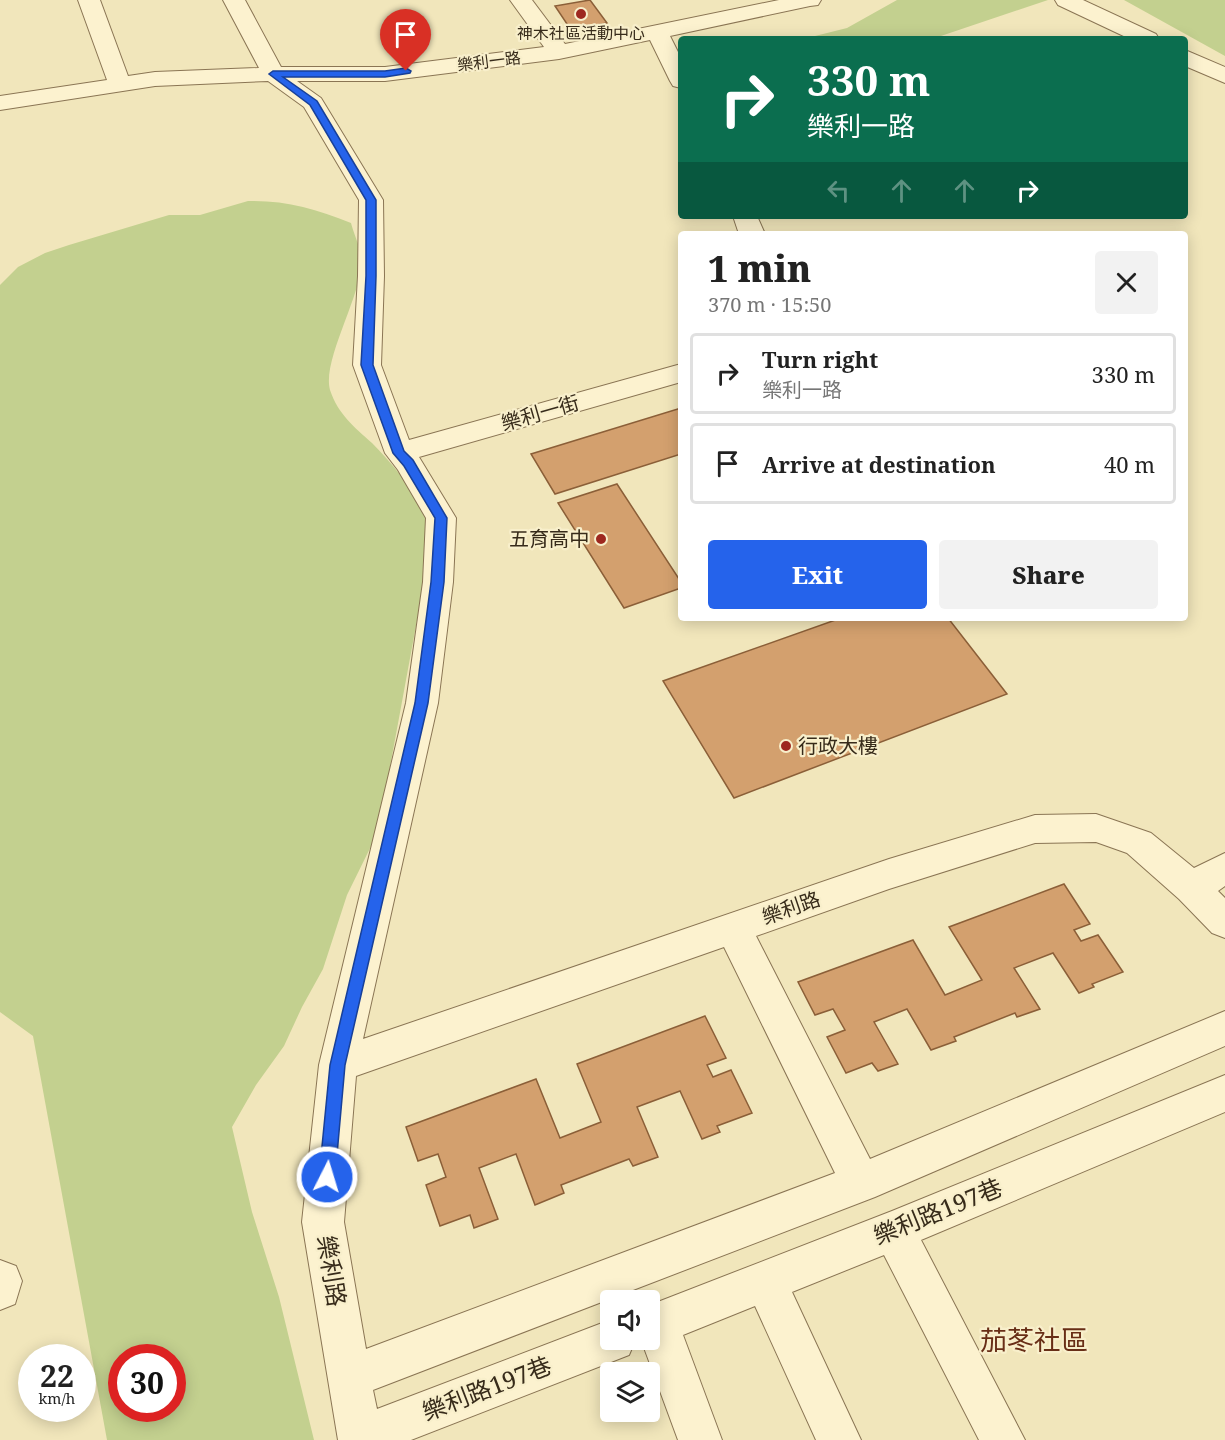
<!DOCTYPE html>
<html lang="en">
<head>
<meta charset="utf-8">
<style>
  :root { --surface:#fff; --page:#f2f2f2; --text:#222; --muted:#767676; --line:#e0e0e0; --accent:#2563eb }
  body { margin:0; font-family:"Noto Serif","Noto Sans TC",serif; background:var(--page); color:var(--text); height:100vh; display:flex; flex-direction:column; font-size:22px; white-space:nowrap }
  * { box-sizing:border-box; margin:0 }
  p { font-size:20px; color:var(--muted) }
  .icon { flex:none; width:33px; height:33px; fill:none; stroke:currentColor; stroke-width:2; stroke-linecap:round; stroke-linejoin:round }
  .map { position:relative; flex:1; overflow:hidden }
  .drawer { position:absolute; left:678px; top:231px; width:510px; height:390px; display:flex; flex-direction:column; background:var(--surface); border-radius:6px; box-shadow:0 3px 15px #0003 }
  .drawer>* { flex:none }
  .guide { position:absolute; left:678px; top:36px; width:510px; height:183px; border-radius:6px; box-shadow:0 3px 15px #0003; background:#0b6e4f; color:#fff; overflow:hidden }
  .fabs { position:absolute; left:600px; top:1290px; display:grid; gap:12px }
  .fabs a { display:grid; place-items:center; width:60px; height:60px; border-radius:6px; background:var(--surface); box-shadow:0 3px 15px #0003; font-size:30px }
  .speed { position:absolute; left:18px; top:1344px; display:flex; gap:12px; font-size:30px; font-weight:700; text-align:center }
  .speed>* { display:grid; place-content:center; width:78px; height:78px; border-radius:50%; background:var(--surface); box-shadow:0 3px 15px #0003; line-height:1 }
  .speed small { font-size:15px; font-weight:400 }
  .speed .limit { border:9px solid #d22; background:#fff; color:#111 }
  .pin { position:absolute; display:grid; place-items:center; width:51px; height:51px; color:#fff; margin:-62px -26px; border-radius:50% 50% 50% 0; rotate:-45deg; box-shadow:0 0 6px #0007 }
  .pin .icon { rotate:45deg }
  .me { position:absolute; width:66px; margin:-33px; rotate:5deg; stroke-linejoin:round; filter:drop-shadow(0 0 4px #0008) }
  .turn { display:flex; align-items:center; gap:21px; height:126px; padding:0 30px; font-size:27px }
  .turn .icon { width:78px; height:78px; stroke-width:2.5 }
  .turn b { display:block; font-size:42px; line-height:51px }
  .lanes { display:flex; align-items:center; height:57px; padding:0 30px; background:#0003; justify-content:center; gap:30px; direction:ltr }
  .lanes .off { opacity:.35 }
  .round { display:grid; place-items:center; flex:none; width:63px; height:63px; border-radius:6px; background:var(--page) }
  .overview { display:flex; align-items:center; justify-content:space-between; height:102px; padding:0 30px }
  h1 { font-size:36px; font-weight:800; line-height:45px }
  .button { display:flex; gap:12px; margin-top:auto; padding:12px 30px }
  .button a { flex:1; height:69px; border-radius:6px; background:var(--accent); color:#fff; font-size:24px; font-weight:800; line-height:69px; text-align:center }
  .button a+a { background:var(--page); color:var(--text) }
  ul { padding:0; list-style:none }
  li { display:flex; align-items:center; gap:18px; height:81px; margin:0 12px 9px; padding:0 18px; border:3px solid var(--line); border-radius:6px }
  li div { flex:1 }
  li b { display:block; font-size:22px }
  li em { font-style:normal }
  .map>svg:first-child { display:block }
  .green { fill:#c3d08f; fill-rule:evenodd }
  .building { fill:#d3a06e; stroke:#8b5f38; stroke-width:1.5 }
  .lines { fill:none; stroke-linecap:round; stroke-linejoin:round }
  .minor-casing { stroke:#8a7554; stroke-width:2 }
  .minor { fill:#fcf2cf; fill-rule:evenodd }
  .route { fill:#2563eb; stroke:#184099; stroke-width:1.5 }
  .poi-dot { fill:#9e281f; stroke:#f8efcb; stroke-width:2 }
  .labels { text-anchor:middle; stroke-width:4.5; stroke-linejoin:round; paint-order:stroke }
  .far-poi-label { font-size:16px; fill:#372b1a; stroke:#f8efcb }
  .far-street-label { font-size:16px; fill:#372b1a; stroke:#f8efcb }
  .street-label { font-size:20px; fill:#372b1a; stroke:#f8efcb }
  .poi-label { font-size:20px; fill:#372b1a; stroke:#f8efcb; text-anchor:end }
  .near-street-label { font-size:24px; fill:#372b1a; stroke:#f8efcb }
  .near-quarter-label { font-size:27px; fill:#682e16; stroke:#f8efcb }
</style>
</head>
<body>
<div class="map">
<svg width="1225" height="1440" viewBox="0 0 1225 1440">
  <rect width="100%" height="100%" fill="#f1e6bb"/>
  <path class="green" d="M897,0H1048L932,39H803L847,28Z
    M1124,0H1225V56Z
    M248,201C285,200 316,209 351,223C353,232 363,254 362,262C360,298 322,361 330,390C338,414 354,427 372,443C396,467 419,497 434,528L378,832L347,895L323,969L302,1007L284,1046L256,1085L232,1127L252,1212L279,1297L314,1440H107L33,1036L0,1012V285L18,267L45,253L69,245L169,215H200ZM122,1358H172V1408H122Z"/>
  <path class="building" d="M590,0L607,23L571,30L555,6Z
    M681,408V454L555,494L531,454Z
    M617,484L681,582V588L624,608L558,503Z
    M841,618H948L1007,694L734,798L663,681Z
    M1064,884L1090,924L1074,930L1081,941L1098,935L1123,972L1092,984L1094,987L1079,993L1053,953L1014,968L1040,1009L1017,1017L1015,1013L954,1037L956,1041L931,1050L907,1009L874,1022L898,1064L878,1071L872,1063L846,1073L827,1037L845,1030L833,1009L815,1015L798,982L913,940L945,995L982,980L949,927Z
    M705,1016L726,1058L707,1065L713,1077L731,1070L752,1113L717,1126L720,1132L702,1139L680,1091L637,1107L658,1157L633,1166L629,1159L561,1185L564,1193L535,1205L516,1154L479,1168L498,1219L474,1228L470,1215L440,1226L426,1185L446,1177L438,1154L418,1161L406,1127L536,1079L560,1138L601,1122L577,1064Z"/>
  <g class="lines">
    <g class="minor-casing">
      <path id="minor" d="M78,0H100L128,76L155,72L259,68L223,0H245L281,67H385L544,47L510,0H532L565,44L779,0H821L818,5L810,6L670,36L681,58V88L673,86L670,81L650,40L559,59L385,81H297L321,98L383,200L384,276L381,365L409,440L681,364V382L419,457L456,518L453,582L438,703L363,1039L889,859L1035,815L1096,814L1151,833L1194,868L1225,853V886L1218,891L1225,898V938L1212,933L1179,899L1127,853L1096,842L1035,843L889,889L756,936L870,1159L1225,1011V1046L875,1197L373,1390L377,1409L610,1320V1340H650V1305L892,1211L1225,1075V1112L921,1240L1025,1440H979L884,1255L792,1292L861,1440H816L755,1306L683,1335L722,1440H678L643,1345L635,1341L629,1355L411,1440H338L302,1222L319,1065L406,703L423,582L426,518L398,470L385,453L353,365L358,276L359,200L304,107L268,81L155,86L0,110V96L107,80ZM724,947L835,1173L366,1349L344,1222L356,1076Z
        M1055,0H1083L1156,34L1159,39H1130L1058,5Z
        M1185,50L1225,67V83L1185,66Z
        M733,216H757L765,234H739Z
        M0,1260L16,1266L22,1281L15,1304L0,1310Z"/>
    </g>
    <use href="#minor" class="minor"/>
  </g>
  <path class="route" d="M406,68L411,71L410,73L385,77H283L317,101L376,200V276L373,365L404,451L413,460L447,518L444,582L428,703L345,1065L335,1177L333,1183L327,1185L321,1183L319,1177L330,1065L415,703L431,582L435,518L404,466L393,453L361,365L366,276V200L310,105L269,74L273,71H385Z"/>
  <g class="poi-dot">
    <circle cx="581" cy="14" r="6"/>
    <circle cx="601" cy="539" r="6"/>
    <circle cx="786" cy="746" r="6"/>
  </g>
  <g class="labels">
    <g class="far-poi-label">
      <text x="581" y="39">神木社區活動中心</text>
    </g>
    <g class="far-street-label">
      <text transform="translate(489 61) rotate(-7)" y="6">樂利一路</text>
    </g>
    <g class="street-label">
      <text transform="translate(540 413) rotate(-16)" y="7">樂利一街</text>
      <text transform="translate(791 908) rotate(-19)" y="7">樂利路</text>
    </g>
    <g class="poi-label">
      <text x="589" y="546">五育高中</text>
      <text x="798" y="753" text-anchor="start">行政大樓</text>
    </g>
    <g class="near-street-label">
      <text transform="translate(938 1212) rotate(-22)" y="8">樂利路197巷</text>
      <text transform="translate(331 1271) rotate(81)" y="8">樂利路</text>
      <text transform="translate(487 1389) rotate(-21)" y="8">樂利路197巷</text>
    </g>
    <g class="near-quarter-label">
      <text x="1034" y="1350">茄苳社區</text>
    </g>
  </g>
</svg>
<div class="fabs">
<a><svg class="icon" aria-label="sound" viewBox="0 0 24 24"><path d="M4 9h4l5-4v14l-5-4H4zM17 9q2 3 0 6"/></svg></a>
<a><svg class="icon" aria-label="layers" viewBox="0 0 24 24"><path d="M12 4l9 5-9 5-9-5zM3 14l9 5 9-5"/></svg></a>
</div>
<div class="speed"><div>22<small>km/h</small></div><div class="limit">30</div></div>
<div class="pin" style="left:406px;top:71px;background:#d93025"><svg class="icon" aria-label="arrive" viewBox="0 0 24 24"><path d="M6 21V4h12l-3 4 3 4H6"/></svg></div>
<svg class="me" style="left:327px;top:1177px" viewBox="-20 -20 40 40"><circle r="17" fill="#2563eb" stroke="#fff" stroke-width="3"/><path d="M0-11L8 9 0 5-8 9z" fill="#fff"/></svg>
<div class="guide">
<div class="turn"><svg class="icon" aria-label="right" viewBox="0 0 24 24"><path d="M7 20v-9h11M14 6l5 5-5 5"/></svg><div><b>330 m</b>樂利一路</div></div>
<div class="lanes"><svg class="icon off" aria-label="left" viewBox="0 0 24 24"><path d="M17 20v-9H6M10 6l-5 5 5 5"/></svg><svg class="icon off" aria-label="ahead" viewBox="0 0 24 24"><path d="M12 20V5M6 11l6-6 6 6"/></svg><svg class="icon off" aria-label="ahead" viewBox="0 0 24 24"><path d="M12 20V5M6 11l6-6 6 6"/></svg><svg class="icon" aria-label="right" viewBox="0 0 24 24"><path d="M7 20v-9h11M14 6l5 5-5 5"/></svg></div>
</div>
<section class="drawer">
<div class="overview"><div><h1>1 min</h1><p>370 m · 15:50</p></div><a class="round"><svg class="icon" aria-label="close" viewBox="0 0 24 24"><path d="M6 6l12 12M18 6L6 18"/></svg></a></div>
<ul>
<li><svg class="icon" aria-label="right" viewBox="0 0 24 24"><path d="M7 20v-9h11M14 6l5 5-5 5"/></svg><div><b>Turn right</b><p>樂利一路</p></div><em>330 m</em></li>
<li><svg class="icon" aria-label="arrive" viewBox="0 0 24 24"><path d="M6 21V4h12l-3 4 3 4H6"/></svg><div><b>Arrive at destination</b></div><em>40 m</em></li>
</ul>
<div class="button"><a>Exit</a><a>Share</a></div>
</section>
</div>
</body>
</html>
